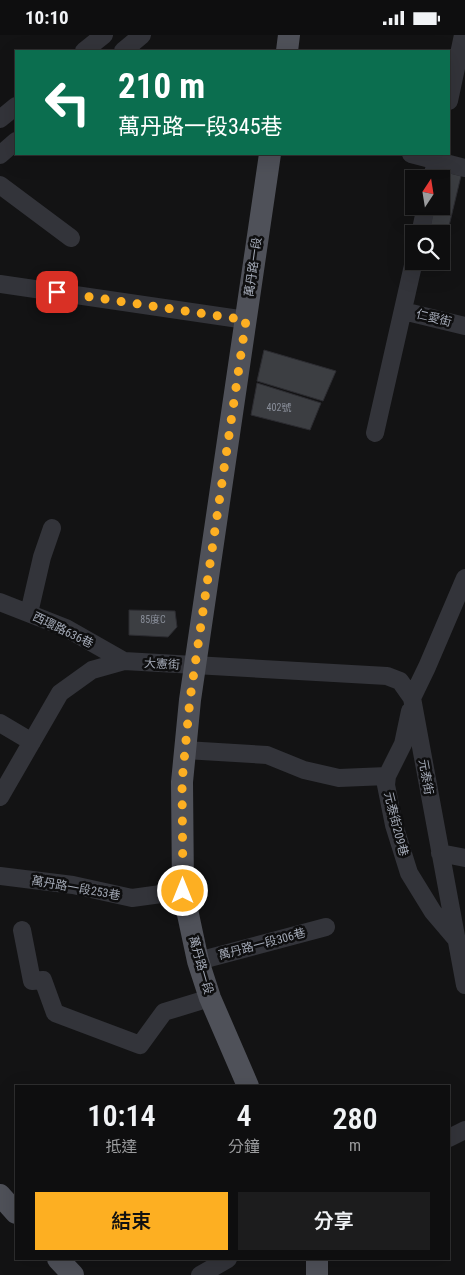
<!DOCTYPE html>
<html lang="zh-TW">
<head>
<meta charset="utf-8">
<style>
  :root { --surface:#0e0e0f; --page:#1c1c1d; --text:#f1f3f6; --muted:#9b9c9e; --line:#2e2e2f; --accent:#fdaf22 }
  body { margin:0; font-family:"Roboto Condensed","Noto Sans TC",sans-serif; background:var(--page); color:var(--text); height:100vh; display:flex; flex-direction:column; font-size:19px; white-space:nowrap }
  * { box-sizing:border-box; margin:0 }
  p { font-size:16px; color:var(--muted) }
  .icon { flex:none; width:28px; height:28px; fill:none; stroke:currentColor; stroke-width:2; stroke-linecap:round; stroke-linejoin:round }
  .map { position:relative; flex:1; overflow:hidden }
  .panel { position:absolute; left:15px; top:1050px; width:435px; height:175px; display:flex; flex-direction:column; background:var(--surface); border-radius:0px; box-shadow:0 5px 20px #0002,0 0 0 1px var(--line) }
  .panel>* { flex:none }
  .guide { position:absolute; left:15px; top:15px; width:435px; height:105px; border-radius:0px; box-shadow:0 5px 20px #0002,0 0 0 1px var(--line); background:#0b6e4f; color:#fff; overflow:hidden }
  .needle { width:32px; rotate:12deg }
  .buttons { position:absolute; left:405px; top:135px; display:grid; gap:10px }
  .buttons a { display:grid; place-items:center; width:45px; height:45px; border-radius:0px; background:var(--surface); box-shadow:0 5px 20px #0002,0 0 0 1px var(--line); font-size:25px }
  .pin { position:absolute; display:grid; place-items:center; width:42px; height:42px; color:#fff; margin:-21px; border-radius:10px; box-shadow:0 2px 8px #0006 }
  .me { position:absolute; width:55px; margin:-28px; rotate:0deg; stroke-linejoin:round; filter:drop-shadow(0 0 4px #0008) }
  .turn { display:flex; align-items:center; gap:18px; height:105px; padding:0 20px; font-size:22px }
  .turn .icon { width:65px; height:65px; stroke-width:2.5 }
  .turn b { display:block; font-size:35px; line-height:42px }
  .eta { display:flex; justify-content:space-evenly; align-items:center; height:85px; text-align:center }
  .eta b { font-size:30px; font-weight:600; line-height:35px }
  .cta { display:flex; gap:10px; margin-top:auto; padding:10px 20px }
  .cta a { flex:1; height:58px; border-radius:0px; background:var(--accent); color:#111; font-size:20px; font-weight:600; line-height:58px; text-align:center }
  .cta a+a { background:var(--page); color:var(--text) }
  .status { display:flex; justify-content:space-between; align-items:center; height:35px; padding:0 25px; background:var(--surface); direction:ltr }
  .status svg { height:14px; fill:currentColor }
  .map>svg:first-child { display:block }
  .building { fill:#3c3e42; stroke:#2c2c31 }
  .lines { fill:none; stroke-linecap:round; stroke-linejoin:round }
  .minor { stroke:#33343a; stroke-width:18 }
  .major { stroke:#4f5159; stroke-width:22 }
  .route { stroke:#fdaf22; stroke-width:9; stroke-dasharray:0 16.2 }
  .labels { text-anchor:middle; stroke-width:5; stroke-linejoin:round; paint-order:stroke }
  .number-label { font-size:10px; fill:#898e99 }
  .street-label { font-size:12px; fill:#a3a9b6; stroke:#0e0e0f }
</style>
</head>
<body>
<div class="status"><b>10:10</b><svg viewBox="0 0 49 12"><path d="M0 12V9h3v3zM5 12V6h3v6zM10 12V3h3v9zM15 12V0h3v12zM26 1h20v11H26zM47 4h2v5h-2z"/></svg></div>
<div class="map">
<svg width="465" height="1240" viewBox="0 0 465 1240">
  <rect width="100%" height="100%" fill="#131314"/>
  <path class="building" d="M442,136L461,141L443,216H441V199H429L434,171H441L440,144Z
    M264,315L336,336L323,366L257,346Z
    M257,348L321,368L310,395L251,380Z
    M129,575L175,576L177,592L168,602L129,600Z"/>
  <g class="lines">
    <path class="minor" d="M84,16L104,0
      M123,16L142,0
      M449,66L463,0
      M0,84L16,71
      M411,119L465,133
      M0,120L16,106
      M432,144L437,119
      M0,150L71,203
      M420,199L426,171
      M0,249L246,285
      M403,276L465,291
      M375,398L414,226
      M465,543L427,632L412,663L465,950
      M0,567L66,593L124,626
      M29,578L42,522L52,493
      M410,676L403,709L387,741L386,750L394,790L409,838L433,877L456,904
      M0,688L32,707
      M185,715L267,720L304,735L339,743L387,741
      M0,762L60,658L92,635L124,626L387,641L400,646L412,663
      M440,818L465,823
      M0,841L73,850L132,863L183,856
      M22,895L32,946L43,945L55,978L140,1010L164,977L210,963
      M198,926L326,892
      M449,1103L465,1095
      M200,1240L228,1224"/>
    <path class="major" d="M287,16L289,0
      M248,1051L210,963L198,926L183,856L182,747L190,665L270,119
      M0,1160L16,1178
      M58,1224L73,1240
      M317,1224V1240"/>
  </g>
  <g class="lines">
    <path class="route" d="M57,257L246,285L190,664L182,747L183,856"/>
  </g>
  <g class="labels">
    <g class="number-label">
      <text x="279" y="376">402號</text>
      <text x="153" y="588">85度C</text>
    </g>
    <g class="street-label">
      <text transform="translate(253 232) rotate(-82)" y="4">萬丹路一段</text>
      <text transform="translate(434 283) rotate(14)" y="4">仁愛街</text>
      <text transform="translate(63 595) rotate(26)" y="4">西環路636巷</text>
      <text transform="translate(162 629) rotate(3)" y="4">大憲街</text>
      <text transform="translate(426 742) rotate(80)" y="4">元泰街</text>
      <text transform="translate(396 789) rotate(76)" y="4">元泰街209巷</text>
      <text transform="translate(76 853) rotate(10)" y="4">萬丹路一段253巷</text>
      <text transform="translate(262 909) rotate(-15)" y="4">萬丹路一段306巷</text>
      <text transform="translate(201 930) rotate(74)" y="4">萬丹路一段</text>
    </g>
  </g>
</svg>
<div class="buttons">
<a><svg class="needle" viewBox="-14 -14 28 28"><path d="M0-13l5 13h-10z" fill="#e53935"/><path d="M0 13l5-13h-10z" fill="#9b9c9e"/></svg></a>
<a><svg class="icon" aria-label="search" viewBox="0 0 24 24"><circle cx="10" cy="10" r="6"/><path d="M15 15l6 6"/></svg></a>
</div>
<div class="pin" style="left:57px;top:257px;background:#d93025"><svg class="icon" aria-label="arrive" viewBox="0 0 24 24"><path d="M6 21V4h12l-3 4 3 4H6"/></svg></div>
<svg class="me" style="left:183px;top:856px" viewBox="-20 -20 40 40"><circle r="17" fill="#fdaf22" stroke="#fff" stroke-width="3"/><path d="M0-11L8 9 0 5-8 9z" fill="#fff"/></svg>
<div class="guide">
<div class="turn"><svg class="icon" aria-label="left" viewBox="0 0 24 24"><path d="M17 20v-9H6M10 6l-5 5 5 5"/></svg><div><b>210 m</b>萬丹路一段345巷</div></div>
</div>
<section class="panel">
<div class="eta">
<div><b>10:14</b><p>抵達</p></div>
<div><b>4</b><p>分鐘</p></div>
<div><b>280</b><p>m</p></div>
</div>
<div class="cta"><a>結束</a><a>分享</a></div>
</section>
</div>
</body>
</html>
